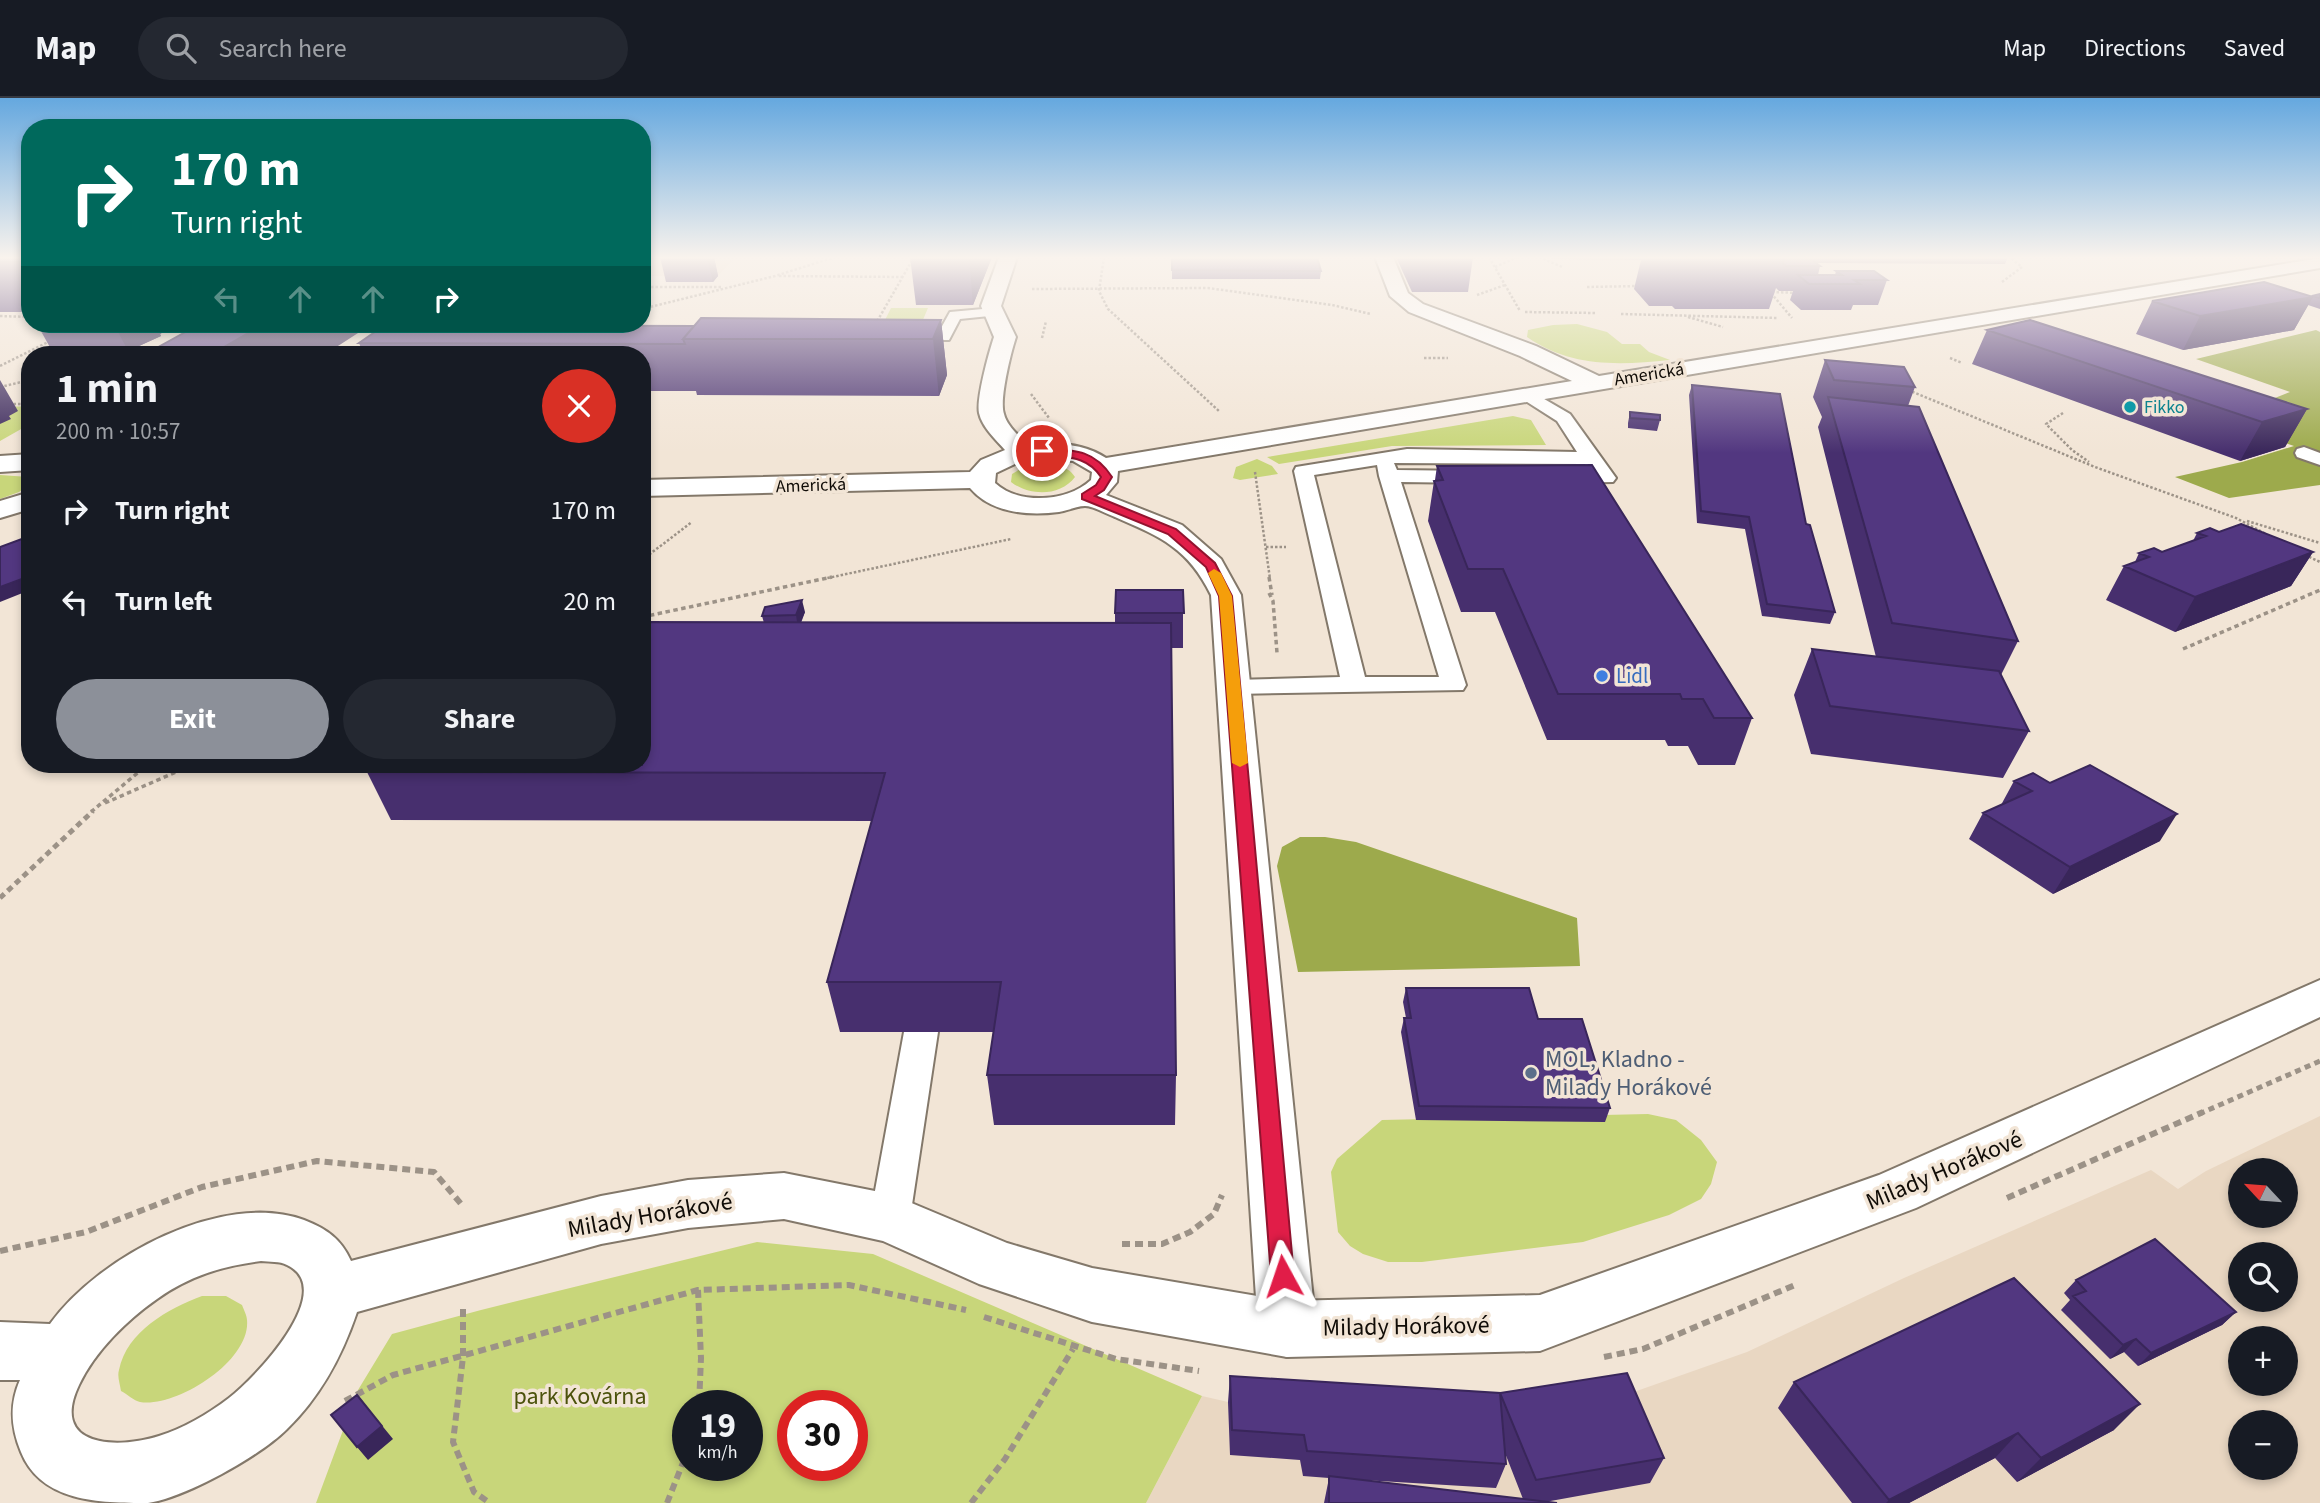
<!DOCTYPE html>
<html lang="en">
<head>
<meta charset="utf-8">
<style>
  :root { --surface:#171b24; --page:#242831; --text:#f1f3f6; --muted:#9ea1a6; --line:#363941; --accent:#8c9099 }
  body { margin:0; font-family:"Source Sans 3",sans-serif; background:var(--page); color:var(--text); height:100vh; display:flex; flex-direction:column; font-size:26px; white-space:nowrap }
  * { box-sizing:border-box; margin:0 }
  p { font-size:23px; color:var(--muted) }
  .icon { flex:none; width:38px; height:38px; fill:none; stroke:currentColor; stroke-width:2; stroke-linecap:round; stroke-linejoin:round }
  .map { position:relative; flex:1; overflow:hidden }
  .side { position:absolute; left:21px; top:248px; width:630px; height:427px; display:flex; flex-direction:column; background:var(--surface); border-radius:28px; box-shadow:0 4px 10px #0003 }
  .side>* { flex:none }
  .top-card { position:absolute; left:21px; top:21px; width:630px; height:214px; border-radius:28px; box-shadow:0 4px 10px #0003; background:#00695c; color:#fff; overflow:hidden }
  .needle { width:46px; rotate:296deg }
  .buttons { position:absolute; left:2228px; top:1060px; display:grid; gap:14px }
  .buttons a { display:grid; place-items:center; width:70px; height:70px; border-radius:50%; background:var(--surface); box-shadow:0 4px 10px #0003; font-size:35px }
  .speed { position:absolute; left:672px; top:1292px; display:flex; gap:14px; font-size:35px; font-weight:700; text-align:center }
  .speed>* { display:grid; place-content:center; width:91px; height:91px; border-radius:50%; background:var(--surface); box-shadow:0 4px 10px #0003; line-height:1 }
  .speed small { font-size:18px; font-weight:400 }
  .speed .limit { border:10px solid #d22; background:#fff; color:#111 }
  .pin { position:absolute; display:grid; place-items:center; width:60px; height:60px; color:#fff; margin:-30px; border:4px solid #fff; border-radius:50%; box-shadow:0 2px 7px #0007 }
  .me { position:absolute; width:77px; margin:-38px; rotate:355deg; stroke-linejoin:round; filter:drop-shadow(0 0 5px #0008) }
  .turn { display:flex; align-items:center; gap:24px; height:147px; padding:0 35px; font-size:32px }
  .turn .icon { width:91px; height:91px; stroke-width:2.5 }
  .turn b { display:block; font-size:49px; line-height:60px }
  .lanes { display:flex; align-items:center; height:66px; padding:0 35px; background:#0003; justify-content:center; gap:35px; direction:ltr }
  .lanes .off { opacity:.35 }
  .round { display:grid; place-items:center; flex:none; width:74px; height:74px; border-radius:37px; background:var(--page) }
  .summary { display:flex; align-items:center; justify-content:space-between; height:119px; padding:0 35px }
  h1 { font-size:42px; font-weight:700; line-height:52px }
  .action { display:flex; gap:14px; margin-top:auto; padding:14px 35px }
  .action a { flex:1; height:80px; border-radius:42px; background:var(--accent); color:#fff; font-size:28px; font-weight:700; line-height:80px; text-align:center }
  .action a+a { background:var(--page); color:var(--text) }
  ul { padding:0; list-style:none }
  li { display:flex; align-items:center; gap:21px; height:91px; padding:0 35px }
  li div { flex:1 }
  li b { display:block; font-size:26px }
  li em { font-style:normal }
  header { display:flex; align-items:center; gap:42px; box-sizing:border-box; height:98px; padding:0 35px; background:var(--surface); border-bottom:2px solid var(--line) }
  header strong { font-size:33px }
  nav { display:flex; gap:38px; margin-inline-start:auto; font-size:24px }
  .search { width:490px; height:63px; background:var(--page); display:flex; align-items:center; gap:18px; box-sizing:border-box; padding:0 24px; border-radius:38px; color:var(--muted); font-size:26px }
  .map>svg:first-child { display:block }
  .built { fill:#e9d7c2; fill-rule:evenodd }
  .green { fill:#c8d67a; fill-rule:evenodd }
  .forest { fill:#9daa4c }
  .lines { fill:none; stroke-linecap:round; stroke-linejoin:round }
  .lane-casing { stroke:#83786a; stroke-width:4 }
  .street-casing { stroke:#83786a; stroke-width:4 }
  .secondary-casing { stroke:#83786a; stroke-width:4 }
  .path-far3 { stroke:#9c9287; stroke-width:2.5; stroke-dasharray:2.5 2; stroke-linecap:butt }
  .path-far2 { stroke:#9c9287; stroke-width:3.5; stroke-dasharray:4.5 3.5; stroke-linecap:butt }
  .path-far1 { stroke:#9c9287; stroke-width:5; stroke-dasharray:6 4.5; stroke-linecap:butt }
  .path { stroke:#9c9287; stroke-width:6; stroke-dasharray:8 5; stroke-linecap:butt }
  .lane { fill:#fff; fill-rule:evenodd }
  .street { fill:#fff; fill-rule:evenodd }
  .secondary { fill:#fff; fill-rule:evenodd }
  .wall { fill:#472f6e; fill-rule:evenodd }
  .shaded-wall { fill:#39265a }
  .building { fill:#523780; stroke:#39265a; stroke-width:2 }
  .route { fill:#e11d48; stroke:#92132f; stroke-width:2 }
  .slow { fill:#f59e0b }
  .culture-dot { fill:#0f9aa8; stroke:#f2e5d6; stroke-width:2.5 }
  .shop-dot { fill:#3f7fe0; stroke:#f2e5d6; stroke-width:2.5 }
  .service-dot { fill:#5c6f8a; stroke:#f2e5d6; stroke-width:2.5 }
  .labels { text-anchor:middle; stroke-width:7; stroke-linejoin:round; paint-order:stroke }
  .far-street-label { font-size:18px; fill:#100c07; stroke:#f2e5d6 }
  .far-culture-label { font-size:18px; fill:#0d838f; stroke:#f2e5d6; text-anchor:start }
  .shop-label { font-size:21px; fill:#366cbe; stroke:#f2e5d6; text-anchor:start }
  .near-service-label { font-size:24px; fill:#4e5e75; stroke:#f2e5d6; text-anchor:start }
  .near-street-label { font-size:24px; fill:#100c07; stroke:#f2e5d6 }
  .near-park-label { font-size:24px; fill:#4b520b; stroke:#f2e5d6 }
</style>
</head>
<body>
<header>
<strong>Map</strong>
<div class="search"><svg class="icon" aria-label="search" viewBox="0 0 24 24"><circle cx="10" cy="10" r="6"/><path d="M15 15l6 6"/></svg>Search here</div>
<nav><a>Map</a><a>Directions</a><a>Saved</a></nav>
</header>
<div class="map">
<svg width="2320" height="1405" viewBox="0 0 2320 1405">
  <rect width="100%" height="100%" fill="#f2e5d6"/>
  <path class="built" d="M642,159H736L718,178H642Z
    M2320,1018V1405H1146L1202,1298L1228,1304L1614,1301L1747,1254L1904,1180L2151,1072L2178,1091L2206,1073ZM2240,1073H2286V1118H2240ZM2240,1157H2286V1202H2240ZM2240,1241H2286V1286H2240ZM2240,1325H2286V1370H2240Z"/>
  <path class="green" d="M891,210H928L922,224H884Z
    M1577,226L1607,234L1622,246H1640L1649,254L1670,262C1619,267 1572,270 1527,239L1528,232L1553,227Z
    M30,308V326L0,343V313L7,309Z
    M1513,318L1531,322L1546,347L1392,348L1279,366L1267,359Z
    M1257,361L1272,368L1278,376L1240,382L1233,380L1236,369Z
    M1039,366C1053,367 1067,366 1075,379C1060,399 1029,398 1011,384L1012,376L1022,370Z
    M0,377L29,379L30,386L19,394L0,401Z
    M1648,1016L1676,1022L1701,1042L1717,1064L1711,1086L1701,1101L1669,1117L1583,1144L1422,1164H1388L1363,1156L1350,1148L1338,1134L1331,1074L1337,1061L1382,1022Z
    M757,1144L873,1156L1202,1298L1146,1405H316L358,1292L392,1236L481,1212ZM688,1307H747V1367H688ZM793,1307H852V1367H793Z
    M202,1198H226L242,1207C244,1212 247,1218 247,1222C251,1263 176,1310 140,1304C134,1303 127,1296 121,1293C120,1286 117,1278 119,1272C127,1233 168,1211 202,1198Z"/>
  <path class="forest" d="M2316,232L2320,234V387L2229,400L2175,379L2242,364L2294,348L2220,322L2290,294L2196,261Z
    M1300,739H1325L1356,744L1577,820L1580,868L1298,874L1277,768L1282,749Z"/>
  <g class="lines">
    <g class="lane-casing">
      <path id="lane" d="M994,210L1001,214L999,217L960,221L949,242H939L936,239L950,214Z
        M1527,291L1570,316L1616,380L1613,384L1563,385L1553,379L1563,373L1591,374L1585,366L1394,365L1397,372L1473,373L1483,379L1473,385L1401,384L1466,587L1463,592L1234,596L1225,594L1222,589L1225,584L1234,582L1340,579L1294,373L1296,369L1407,351L1577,354L1557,323L1521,300L1519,296L1521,292ZM1377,367L1379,378L1439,579H1365L1314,377Z
        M2304,349L2320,355V367L2297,359L2295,355L2297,351Z
        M921,921L933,925L938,934L910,1120L904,1132L890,1137L876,1132L870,1120L904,934L909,925Z"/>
    </g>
    <g class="street-casing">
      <path id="street" d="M999,159H1017L1001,208L1016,239C1011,254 999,302 1004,316C1007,328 1019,338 1028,347C1053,344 1084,345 1106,360L1572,283L1520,258L1409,214L1390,198L1375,159H1393L1408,195L1423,206L1536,248L1599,278L2320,160V170L1118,373L1117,384L1106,397L1182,427L1221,461L1241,497L1316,1231L1308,1251L1287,1259L1266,1251L1258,1231L1211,497C1188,450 1161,439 1115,419C1106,416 1094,408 1085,408C1077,408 1067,413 1059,414C1028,418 991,415 970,390L642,398V382L970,374L981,362L1005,352C996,342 982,329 979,315C976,301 989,254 994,239L981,208ZM1042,361L1073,363L1092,374L1091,382C1067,404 1019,407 995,385L996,375L1019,364Z"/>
    </g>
    <g class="secondary-casing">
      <path id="secondary" d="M30,356V372L0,374V358Z
        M30,394V411L0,420V403Z
        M2320,882V919L1916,1110L1540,1253L1287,1259L1092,1224L979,1186L883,1143L784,1121L688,1130L601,1146L357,1214C342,1258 321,1298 287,1331C260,1358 185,1400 148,1405C99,1405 41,1404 21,1354C11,1330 9,1307 20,1282H0V1224L50,1226C98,1159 223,1092 304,1122C327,1131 341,1141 351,1163L601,1098L688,1082L784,1075L890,1096L1007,1145L1092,1170L1287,1203L1540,1197L1879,1077ZM261,1163C269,1164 280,1163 287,1167C340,1192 253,1282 229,1300C208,1316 184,1330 159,1338C118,1351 49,1350 79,1287C95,1253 127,1222 157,1201C189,1178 222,1168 261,1163Z"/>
    </g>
    <path class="path-far3" d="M1104,159L1099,193L1108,211L1220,314
      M1489,159L1520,213
      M1539,159L1562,169
      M1495,169L1518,159
      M779,178L903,179
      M2002,184L2022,169L2009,159
      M642,189H722
      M1587,189L1638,188
      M1032,191L1208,190L1332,207L1371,216
      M1772,194L1798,195
      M1771,195L1792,220
      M1477,197L1505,187
      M642,211L775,178L835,159
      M1525,214L1596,215
      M1621,216L1778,220
      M0,218L30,219
      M1688,219L1723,229
      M603,226L612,229
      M875,227L914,159
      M570,229L583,226
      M1042,240L1046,223
      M354,257L365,250
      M1424,260H1448
      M1950,260L1962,265
      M0,268L52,242
      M0,289L30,282
      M1908,292L2095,369L2236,420L2266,436
      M1031,296L1049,320
      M0,306H30
      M2063,315L2046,326L2072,352L2089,364
      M1255,374L1270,481
      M2247,423L2320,445
      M1266,449H1286
      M2305,457L2320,464
      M642,462L692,424
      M823,481L1011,441"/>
    <path class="path-far2" d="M1269,479L1272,497
      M1269,495L1273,503L1277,555
      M642,519L832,479
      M2183,551L2320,492
      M105,705L192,667
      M91,714L147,667"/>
    <path class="path-far1" d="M0,800L93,713
      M2199,1016L2320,963"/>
    <path class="path" d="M2007,1100L2203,1014
      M1122,1146H1162L1190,1134L1214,1116L1222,1097
      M0,1153L86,1134L202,1089L317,1063L434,1074L462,1107
      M698,1192L701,1260L699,1307
      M463,1211V1259L453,1344L474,1394L490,1405
      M984,1219L1116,1261L1199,1273
      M1604,1259L1643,1251L1795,1187
      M345,1303L393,1277L698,1192L849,1187L966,1212
      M667,1405L688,1352
      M971,1405L1005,1361L1073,1251"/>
    <use href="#lane" class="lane"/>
    <use href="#street" class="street"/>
    <use href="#secondary" class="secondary"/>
  </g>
  <path class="wall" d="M0,159H30V214H0Z
    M660,159H714L718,178L713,184H666Z
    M910,159H992L973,207H916Z
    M1172,159L1321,173L1320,181H1172Z
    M1396,159H1473L1468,194H1412Z
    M1551,159H2008L2005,166L1817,165L1820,168L1818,177H1835L1836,173L1887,182L1878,207H1853L1851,212H1801L1790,202L1793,193H1779L1776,190L1769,211H1675L1672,208H1649L1634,191L1641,162L1553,161Z
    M2320,196V211L2308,207L2294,232L2183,252L2136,236L2152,203L2311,198Z
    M941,222L947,277L939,298L697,297L696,293H642V257H364L359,245L694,228Z
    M37,226H162L165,233L160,236L161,238L128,253H52Z
    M1987,232L2307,311L2285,349L2240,363L1972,266Z
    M1825,262L1915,289L1908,308L2018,543L2001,577L2029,633L2003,680L1811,656L1794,597L1812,551L1876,559L1818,329L1822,319L1813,299Z
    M1692,287L1806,426L1835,514L1830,526L1762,518L1745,431L1697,425L1689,297Z
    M1630,314L1660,322L1657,333L1628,330V325Z
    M1437,368L1752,620L1735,667H1698L1688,648H1668L1665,642H1547L1495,514H1461L1428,423L1434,383L1435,382Z
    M2219,434L2313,454L2291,488L2175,534L2106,502L2124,468L2135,464L2139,455L2162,454L2193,443L2197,435Z
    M1183,492V550H1171L1176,977L1175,1027H994L987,977L994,934H840L827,884L872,723L391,722L367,674L764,525L762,518L805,514L801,525H1115V515Z
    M2014,683L2050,685L2160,743L2053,796L1969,741L1983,715L2001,707Z
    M1406,890L1538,921L1610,1010L1605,1024L1416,1022L1401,934L1404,920H1406L1403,904Z
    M2076,1182L2236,1214L2222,1227L2138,1268L2124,1254L2110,1261L2061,1212L2070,1202L2064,1195Z
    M1230,1278L1500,1296L1664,1360L1650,1385L1545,1404L1557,1405H1324L1329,1380L1303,1378L1300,1362L1230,1357L1228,1304ZM1505,1355L1523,1401L1363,1382L1496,1390L1506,1366Z
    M1794,1284L2114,1332L2017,1384L1995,1360L1909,1405H1852L1778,1310Z"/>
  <path class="shaded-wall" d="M707,159H714L718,178L713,184Z
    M969,159H992L973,207Z
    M2313,199L2294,232L2183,252L2200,218Z
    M941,222L947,277L939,298L933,241Z
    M114,226H162L165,233L160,236L161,238L128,253Z
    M264,226H372L324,257H210Z
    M0,282L18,313L9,318L11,321L0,326Z
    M2307,311L2285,349L2240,363L2262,324Z
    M2313,454L2291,488L2175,534L2195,499Z
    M30,478V492L0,504V489Z
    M802,502L805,514L798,530L796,517Z
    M2177,716L2160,743L2053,796L2070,769Z
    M2236,1214L2222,1227L2138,1268L2151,1255Z
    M2136,1241L2124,1254L2110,1261L2123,1247Z
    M357,1297L393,1341L368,1362L357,1349Z
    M2140,1306L2114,1332L2017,1384L2041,1360Z
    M2018,1335L1995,1360L1909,1405H1886L1889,1402Z"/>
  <path class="building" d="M0,159H30V164H0Z
    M1172,159H1317L1321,173L1172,172Z
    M1785,159H1808L1820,168H1786L1783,165Z
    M1836,173H1874L1887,182H1854L1860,186H1809L1798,177H1842Z
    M2264,184L2313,199L2200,218L2152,203Z
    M2320,196V200L2312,198Z
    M701,220L941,222L933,241H683Z
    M2030,222L2307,311L2262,324L1987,232Z
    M200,226H264L210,257H144Z
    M385,227L694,228L683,241L685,246L359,245Z
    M1825,262L1904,269L1915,289L1834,282Z
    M1692,287L1780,296L1806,426L1810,427L1835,514L1767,506L1749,419L1701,413Z
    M1828,299L1919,309L2018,543L1892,525Z
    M1630,314L1660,317V322L1630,320Z
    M1592,367L1752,620H1714L1703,601H1682L1680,596H1558L1503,471H1468L1434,383L1443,382L1437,368Z
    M2241,426L2313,454L2195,499L2124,468L2149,459L2139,455L2154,450L2162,454L2206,438L2197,435L2210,430L2219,434Z
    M30,438V478L0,489V449Z
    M1116,492H1183L1184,515H1115Z
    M802,502L796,517L762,518L765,509Z
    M642,524L1171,525L1176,977H987L1001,884H827L885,675L367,674L373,667H642Z
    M1812,551L1999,573L2029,633L1830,608Z
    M2090,667L2177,716L2070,769L1983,715L2032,693L2014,683L2033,675L2050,685Z
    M1406,890H1529L1538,921H1582L1610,1010L1419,1008L1404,920H1411Z
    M2155,1141L2236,1214L2151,1255L2136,1241L2123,1247L2073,1198L2086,1193L2076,1182Z
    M2014,1180L2140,1306L2041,1360L2018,1335L1889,1402L1794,1284Z
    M1627,1275L1664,1360L1536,1382L1500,1295Z
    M1230,1278L1500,1295L1506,1366L1307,1353L1304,1337L1232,1332Z
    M357,1297L382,1328L357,1349L331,1317Z
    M1329,1378L1557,1405H1329Z"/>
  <linearGradient id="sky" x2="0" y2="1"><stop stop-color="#65a8df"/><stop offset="0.45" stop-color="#f9f3ed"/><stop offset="1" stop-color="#f9f3ed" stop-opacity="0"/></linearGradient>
  <rect width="2320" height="355" fill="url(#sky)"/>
  <path class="route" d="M1042,350C1073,352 1094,351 1112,379L1104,392L1095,398L1176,431L1215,465L1232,498L1294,1178L1291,1186L1283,1189L1275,1186L1271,1178L1219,498L1206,469L1168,436L1082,401V396L1096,387L1101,379C1086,356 1063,360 1039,355V351Z"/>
  <path class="slow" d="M1214,471L1221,475L1232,498L1248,665L1240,669L1232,665L1219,498L1208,475Z"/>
  <circle class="culture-dot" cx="2130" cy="309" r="7"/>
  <circle class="shop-dot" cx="1602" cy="578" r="7"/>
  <circle class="service-dot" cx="1531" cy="975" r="7"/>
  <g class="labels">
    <g class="far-street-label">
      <text transform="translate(1649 276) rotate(-9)" y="6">Americká</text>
      <text transform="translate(811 387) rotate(-2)" y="6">Americká</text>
    </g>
    <g class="far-culture-label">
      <text x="2144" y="315">Fikko</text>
    </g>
    <g class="shop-label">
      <text x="1616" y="585">Lidl</text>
    </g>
    <g class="near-service-label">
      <text x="1545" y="969">MOL, Kladno -<tspan x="1545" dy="28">Milady Horákové</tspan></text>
    </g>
    <g class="near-street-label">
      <text transform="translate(1944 1072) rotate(-23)" y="8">Milady Horákové</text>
      <text transform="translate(650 1117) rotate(-10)" y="8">Milady Horákové</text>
      <text transform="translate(1406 1228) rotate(-1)" y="8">Milady Horákové</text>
    </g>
    <g class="near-park-label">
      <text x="580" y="1306">park Kovárna</text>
    </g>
  </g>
</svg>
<div class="buttons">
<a><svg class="needle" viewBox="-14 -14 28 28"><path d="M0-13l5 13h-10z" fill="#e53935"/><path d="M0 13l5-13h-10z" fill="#9ea1a6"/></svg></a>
<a><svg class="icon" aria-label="search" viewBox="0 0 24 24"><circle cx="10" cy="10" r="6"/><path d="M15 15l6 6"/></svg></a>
<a>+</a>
<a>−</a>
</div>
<div class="speed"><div>19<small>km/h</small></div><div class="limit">30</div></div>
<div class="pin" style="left:1042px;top:353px;background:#d93025"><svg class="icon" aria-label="arrive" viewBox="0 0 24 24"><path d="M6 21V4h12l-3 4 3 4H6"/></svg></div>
<svg class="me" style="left:1283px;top:1178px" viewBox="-20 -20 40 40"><path d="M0-17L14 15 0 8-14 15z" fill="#e11d48" stroke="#fff" stroke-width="4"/></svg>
<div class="top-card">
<div class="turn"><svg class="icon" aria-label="right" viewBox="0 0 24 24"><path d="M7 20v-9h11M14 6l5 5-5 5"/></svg><div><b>170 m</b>Turn right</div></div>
<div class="lanes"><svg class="icon off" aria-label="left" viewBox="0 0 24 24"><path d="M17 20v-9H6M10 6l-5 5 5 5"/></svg><svg class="icon off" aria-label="ahead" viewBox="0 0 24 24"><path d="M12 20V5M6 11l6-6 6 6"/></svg><svg class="icon off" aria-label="ahead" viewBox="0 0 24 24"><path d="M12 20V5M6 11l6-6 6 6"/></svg><svg class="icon" aria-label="right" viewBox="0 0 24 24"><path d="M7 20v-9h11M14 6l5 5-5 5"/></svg></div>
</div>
<section class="side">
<div class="summary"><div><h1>1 min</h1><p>200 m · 10:57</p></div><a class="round" style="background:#d93025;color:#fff"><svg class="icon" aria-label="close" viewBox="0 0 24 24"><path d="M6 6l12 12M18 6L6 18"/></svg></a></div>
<ul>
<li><svg class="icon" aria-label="right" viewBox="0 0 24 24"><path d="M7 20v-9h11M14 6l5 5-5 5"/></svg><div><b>Turn right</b></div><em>170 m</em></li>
<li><svg class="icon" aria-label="left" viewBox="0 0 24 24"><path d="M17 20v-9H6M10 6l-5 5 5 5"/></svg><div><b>Turn left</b></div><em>20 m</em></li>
</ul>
<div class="action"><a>Exit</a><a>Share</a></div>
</section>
</div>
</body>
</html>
